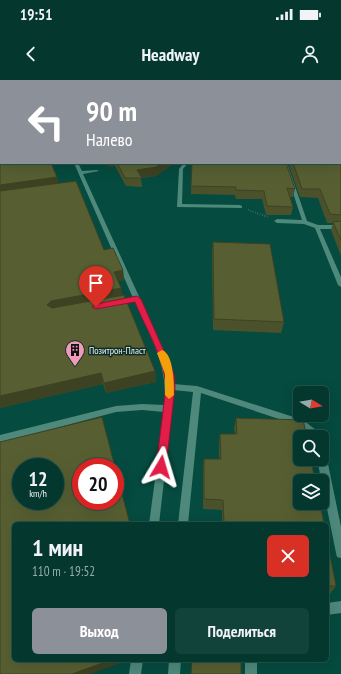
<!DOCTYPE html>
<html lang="ru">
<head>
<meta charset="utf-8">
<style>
  :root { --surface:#04382f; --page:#12433b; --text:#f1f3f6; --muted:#97acaa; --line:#25524b; --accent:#8c9099 }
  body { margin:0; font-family:"PT Sans Narrow",sans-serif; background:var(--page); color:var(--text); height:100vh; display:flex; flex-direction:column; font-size:15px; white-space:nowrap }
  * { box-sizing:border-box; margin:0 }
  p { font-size:13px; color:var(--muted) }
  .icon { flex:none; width:22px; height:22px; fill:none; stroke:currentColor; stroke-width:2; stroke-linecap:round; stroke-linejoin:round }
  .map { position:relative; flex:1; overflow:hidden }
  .drawer { position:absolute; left:12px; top:442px; width:317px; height:140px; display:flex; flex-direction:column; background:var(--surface); border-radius:6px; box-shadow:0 4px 16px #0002,0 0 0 1px var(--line) }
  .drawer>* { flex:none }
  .hud { position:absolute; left:0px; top:0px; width:341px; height:84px; box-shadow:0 4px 16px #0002,0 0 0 1px var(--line); background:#8c9099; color:#fff; overflow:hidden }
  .needle { width:26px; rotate:101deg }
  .buttons { position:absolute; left:293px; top:306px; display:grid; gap:8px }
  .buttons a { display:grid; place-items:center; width:36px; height:36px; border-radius:6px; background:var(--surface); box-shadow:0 4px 16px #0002,0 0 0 1px var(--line); font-size:20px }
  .speed { position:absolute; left:12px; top:378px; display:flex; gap:8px; font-size:20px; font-weight:700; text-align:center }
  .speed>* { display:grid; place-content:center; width:52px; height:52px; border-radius:50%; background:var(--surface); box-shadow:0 4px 16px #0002,0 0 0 1px var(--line); line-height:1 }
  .speed small { font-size:10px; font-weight:400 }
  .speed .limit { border:6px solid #d22; background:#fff; color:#111 }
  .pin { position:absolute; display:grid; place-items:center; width:34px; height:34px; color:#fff; margin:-41px -17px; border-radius:50% 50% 50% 0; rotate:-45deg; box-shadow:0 0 4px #0007 }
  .pin .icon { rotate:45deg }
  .me { position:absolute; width:44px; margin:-22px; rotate:7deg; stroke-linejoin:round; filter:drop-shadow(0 0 3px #0008) }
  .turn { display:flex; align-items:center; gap:14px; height:84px; padding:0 20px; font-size:18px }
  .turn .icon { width:52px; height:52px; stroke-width:2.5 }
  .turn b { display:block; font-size:28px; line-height:34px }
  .round { display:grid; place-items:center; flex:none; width:42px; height:42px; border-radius:6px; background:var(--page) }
  .headline { display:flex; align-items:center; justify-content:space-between; height:68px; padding:0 20px }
  h1 { font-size:24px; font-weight:800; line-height:30px }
  .cta { display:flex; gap:8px; margin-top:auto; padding:8px 20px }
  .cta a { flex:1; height:46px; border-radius:6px; background:var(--accent); color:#fff; font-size:16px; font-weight:800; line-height:46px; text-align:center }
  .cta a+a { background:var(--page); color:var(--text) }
  .status { display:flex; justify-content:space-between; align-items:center; height:28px; padding:0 20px; background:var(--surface); direction:ltr }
  .status svg { height:11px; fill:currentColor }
  header { display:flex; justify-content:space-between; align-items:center; height:52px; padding:0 20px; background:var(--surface); font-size:18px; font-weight:800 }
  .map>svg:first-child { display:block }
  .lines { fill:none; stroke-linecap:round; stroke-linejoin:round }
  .path { stroke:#50887d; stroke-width:2; stroke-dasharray:0.5 2; stroke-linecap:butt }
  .service { fill:#4e897c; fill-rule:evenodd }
  .wall { fill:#4b522b }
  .shaded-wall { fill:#3d4223 }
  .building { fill:#575f32; stroke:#3d4223; fill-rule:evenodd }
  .route { fill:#e11d48; stroke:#92132f }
  .slow { fill:#f59e0b }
  .labels { text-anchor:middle; stroke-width:3; stroke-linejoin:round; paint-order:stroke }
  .poi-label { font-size:10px; fill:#dbf9f1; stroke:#132b26; text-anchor:start }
</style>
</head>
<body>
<div class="status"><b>19:51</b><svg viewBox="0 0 49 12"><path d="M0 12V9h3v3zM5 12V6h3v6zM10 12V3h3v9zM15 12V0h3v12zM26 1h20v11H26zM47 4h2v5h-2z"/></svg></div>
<header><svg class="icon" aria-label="back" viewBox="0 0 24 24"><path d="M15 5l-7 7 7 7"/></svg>Headway<svg class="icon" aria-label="person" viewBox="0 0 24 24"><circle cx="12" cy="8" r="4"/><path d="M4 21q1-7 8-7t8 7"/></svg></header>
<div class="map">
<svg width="341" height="594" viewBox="0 0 341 594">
  <rect width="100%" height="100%" fill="#054b3f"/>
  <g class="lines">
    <path class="path" d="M248,130L268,137"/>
    <path class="service" d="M35,0H39L40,1H36Z
      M0,9H1L0,12Z
      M74,83H78L82,91L97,90L99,91L83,94L169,282L173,304L197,306L303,340L316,350L318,357H310L309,355L297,345L201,313L188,444H178L193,312L173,310L172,331L159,444H149L164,332L142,330L116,332L0,363V355L116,326L142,324L164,325C169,286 150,257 135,222L116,225L113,223L114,222L133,218Z
      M184,83H188L183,89L182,124L240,125L242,126V128L177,127L179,89Z
      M283,83H287L307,141L318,145H341V149H320L341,197V207L338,205L315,148L304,144L277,143L274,141L277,139L302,140Z
      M322,375L325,376L327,379L341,447V478L337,477L336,473L317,379H322Z
      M341,521V533L327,535V523Z
      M131,580H143L141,594H129Z
      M169,580H181L180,594H168Z
      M245,580H257V594H245Z"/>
  </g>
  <path class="wall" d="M323,0H341V36L340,35V1H324Z
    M1,23V61H0V26Z
    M0,80L1,83L57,97L58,103L104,170L123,190L124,200L118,201L121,208L122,215L155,291L156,302L106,313L103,304L0,328Z
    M341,81V176L331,150L333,143H327L318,118L300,117L288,83H340Z
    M106,83H175L156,96L141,98L142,107L126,106L115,86L109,87Z
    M192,83L295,109L293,117H290L293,127L291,135H266L262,119H236L235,115L191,114Z
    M213,162L284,242L281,253L213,250L212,173Z
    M236,338L324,444H222V430L203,429V389L204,379H219V364L220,354H235L234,349Z
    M327,460L336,506L330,514H327Z"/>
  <path class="shaded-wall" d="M108,83H114L115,86L109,87Z
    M162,83H175L156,96L137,98V90Z
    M57,97L59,106L0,114V105Z
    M123,190L124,200L115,202L114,192Z
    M121,208L122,219L54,232L47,225L51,221Z
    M155,291L156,302L106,313L104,303Z
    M101,293L103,304L0,328V316Z
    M111,580H126V581L90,594H72Z"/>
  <path class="building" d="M55,0H317L319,1H56Z
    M329,0H341V26L340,25V1H330Z
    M1,23V54H0V26Z
    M340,79L341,81V135L330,134L320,109H302L293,83H340Z
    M0,80H1V83H51L57,97L0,105Z
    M117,83H162L156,87L137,90L142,98H125Z
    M192,83H286L295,109L287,108L293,127L267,126L264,111L236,110V107L191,106Z
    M76,101L104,170L113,168L123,190L114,192L121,208L51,221L47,225L52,228L124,215L155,291L104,303L101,293L0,316V111Z
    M341,141V160L333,142Z
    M213,162L270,164L284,242L214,239Z
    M102,337L115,387H81V421H115V387L130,444H14V580H111L72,594H0V362ZM21,387H55V421H21Z
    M236,338L303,340L307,357H300V379H311L315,401H300V423H320L324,444H224L223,420L204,419V379H221L220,354H237Z
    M327,460L336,506H327Z
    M192,580H241V594H191Z"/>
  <path class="route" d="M137,216L141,219L174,294L175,307L166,387L165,390L161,391L157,390L156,387L166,307C164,277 146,249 135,222L96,229L92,227L96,224Z"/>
  <path class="slow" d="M162,270C174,274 174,305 174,315L169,319L165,315V294L157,273Z"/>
  <defs>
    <g id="building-pin" transform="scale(1)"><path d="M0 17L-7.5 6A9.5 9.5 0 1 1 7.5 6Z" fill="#ef9ab8" stroke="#132b26"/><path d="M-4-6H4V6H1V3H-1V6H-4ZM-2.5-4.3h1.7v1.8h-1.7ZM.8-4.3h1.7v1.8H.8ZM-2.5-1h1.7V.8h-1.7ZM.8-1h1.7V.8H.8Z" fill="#111"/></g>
  </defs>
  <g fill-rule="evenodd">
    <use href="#building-pin" x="75" y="270"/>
  </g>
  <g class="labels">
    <g class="poi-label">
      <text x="89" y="274">Позитрон-Пласт</text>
    </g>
  </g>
</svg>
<div class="buttons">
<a><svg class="needle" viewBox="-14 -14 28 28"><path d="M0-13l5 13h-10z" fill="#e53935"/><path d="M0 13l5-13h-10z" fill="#97acaa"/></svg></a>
<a><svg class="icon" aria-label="search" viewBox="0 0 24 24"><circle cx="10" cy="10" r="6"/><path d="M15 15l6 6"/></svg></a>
<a><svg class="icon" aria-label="layers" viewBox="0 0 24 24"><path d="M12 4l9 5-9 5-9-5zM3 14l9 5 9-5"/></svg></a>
</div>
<div class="speed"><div>12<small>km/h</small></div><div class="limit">20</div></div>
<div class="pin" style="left:96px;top:227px;background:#d93025"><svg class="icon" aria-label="arrive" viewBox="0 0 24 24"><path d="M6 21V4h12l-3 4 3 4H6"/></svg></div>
<svg class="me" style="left:161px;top:387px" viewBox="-20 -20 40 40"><path d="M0-17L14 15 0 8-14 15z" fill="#e11d48" stroke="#fff" stroke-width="4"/></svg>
<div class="hud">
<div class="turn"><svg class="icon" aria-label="left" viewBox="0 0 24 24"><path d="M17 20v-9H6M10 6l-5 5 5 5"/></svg><div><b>90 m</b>Налево</div></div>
</div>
<section class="drawer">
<div class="headline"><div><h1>1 мин</h1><p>110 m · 19:52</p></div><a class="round" style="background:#d93025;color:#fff"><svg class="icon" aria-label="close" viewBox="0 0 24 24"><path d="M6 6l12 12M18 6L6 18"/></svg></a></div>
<div class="cta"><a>Выход</a><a>Поделиться</a></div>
</section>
</div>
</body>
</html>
